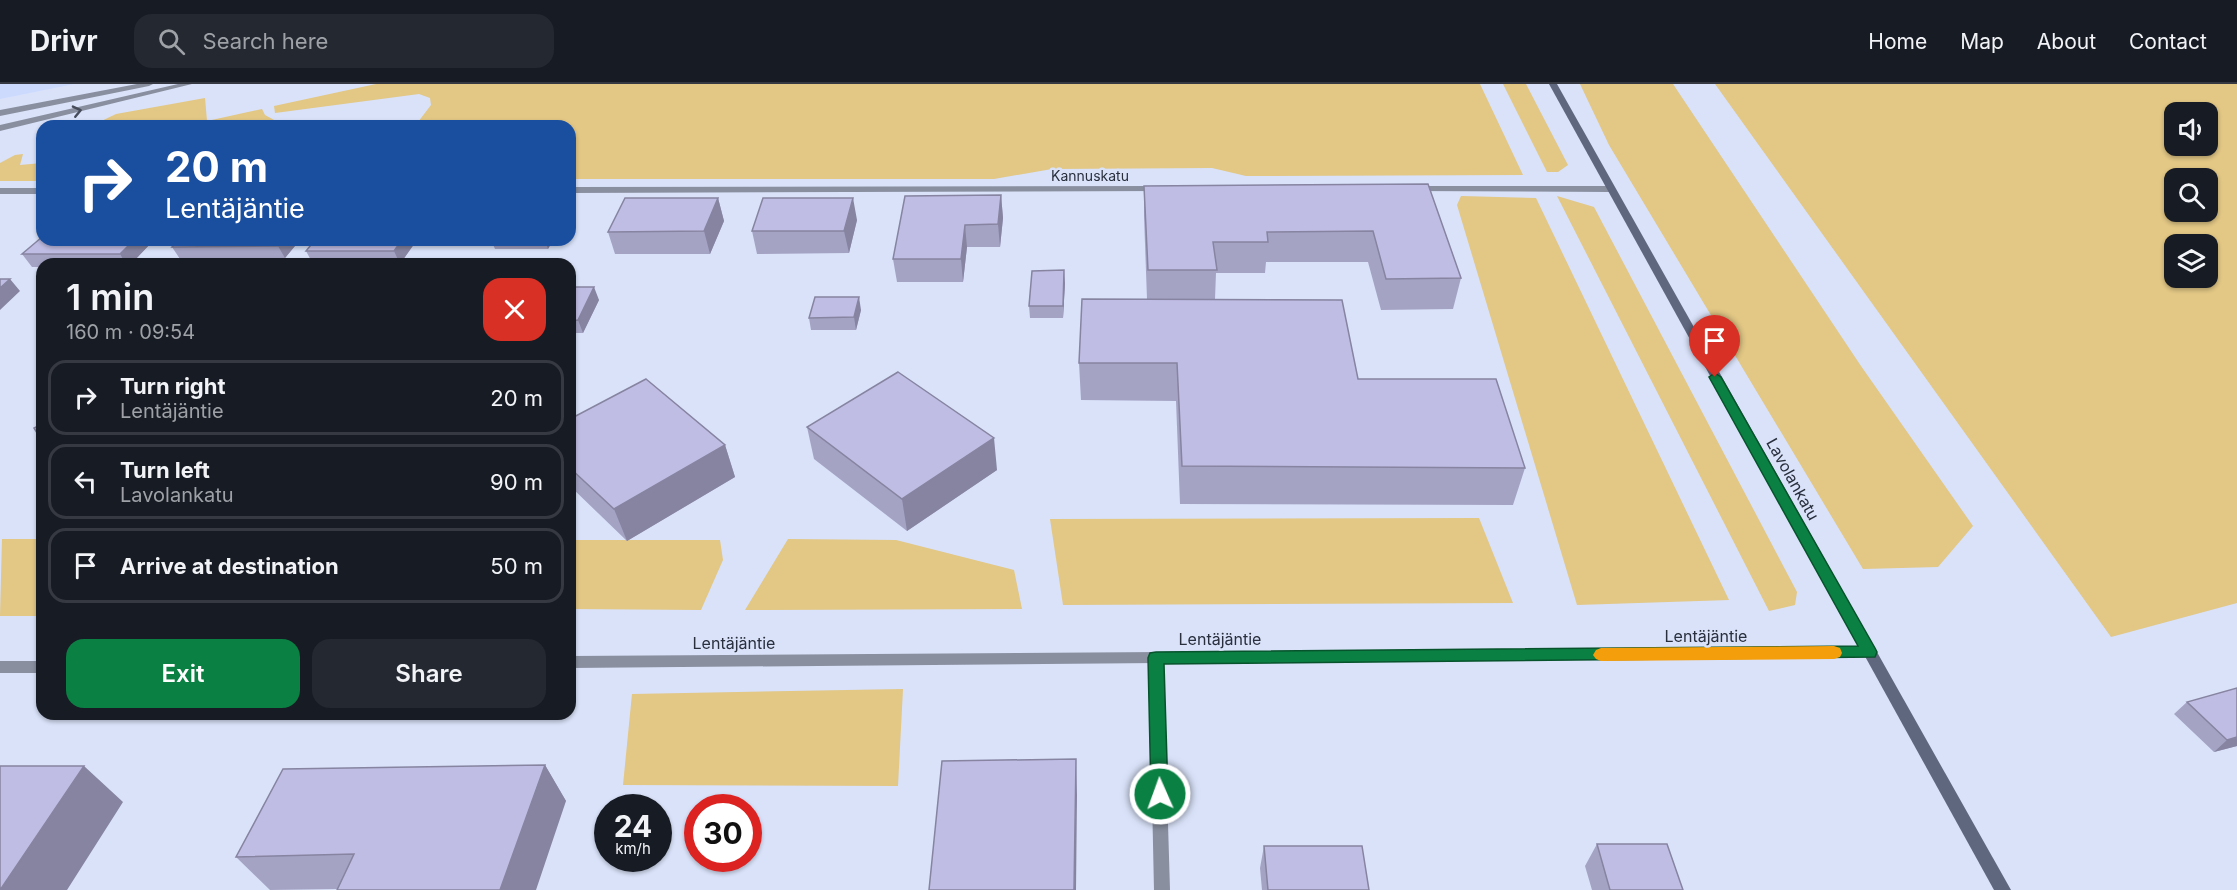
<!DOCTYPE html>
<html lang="en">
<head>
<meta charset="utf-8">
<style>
  :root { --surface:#171b24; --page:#242831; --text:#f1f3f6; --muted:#9ea1a6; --line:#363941; --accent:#0b8043 }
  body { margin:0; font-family:Inter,sans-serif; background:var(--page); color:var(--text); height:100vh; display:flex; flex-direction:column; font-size:22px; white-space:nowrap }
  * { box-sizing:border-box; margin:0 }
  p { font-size:20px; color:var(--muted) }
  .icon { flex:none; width:33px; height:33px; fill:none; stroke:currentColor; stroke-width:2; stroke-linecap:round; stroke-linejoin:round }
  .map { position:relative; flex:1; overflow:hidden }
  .sheet { position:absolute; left:36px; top:174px; width:540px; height:462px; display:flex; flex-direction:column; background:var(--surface); border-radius:18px; box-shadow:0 2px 4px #0004 }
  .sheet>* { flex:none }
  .hud { position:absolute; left:36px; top:36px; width:540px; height:126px; border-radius:18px; box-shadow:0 2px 4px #0004; background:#1a4fa0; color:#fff; overflow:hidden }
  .fabs { position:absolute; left:2164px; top:18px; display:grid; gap:12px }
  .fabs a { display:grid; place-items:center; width:54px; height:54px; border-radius:12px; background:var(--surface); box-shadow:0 2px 4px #0004; font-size:30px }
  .speed { position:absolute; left:594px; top:710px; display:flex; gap:12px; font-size:30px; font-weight:700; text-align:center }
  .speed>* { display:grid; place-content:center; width:78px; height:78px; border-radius:50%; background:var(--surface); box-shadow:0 2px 4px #0004; line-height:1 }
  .speed small { font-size:15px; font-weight:400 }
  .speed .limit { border:9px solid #d22; background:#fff; color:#111 }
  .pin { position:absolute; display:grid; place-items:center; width:51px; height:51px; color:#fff; margin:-62px -26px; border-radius:50% 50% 50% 0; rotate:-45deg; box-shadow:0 0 6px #0007 }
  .pin .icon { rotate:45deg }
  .me { position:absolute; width:66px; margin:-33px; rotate:358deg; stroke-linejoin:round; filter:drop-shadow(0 0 4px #0008) }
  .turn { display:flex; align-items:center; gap:21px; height:126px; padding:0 30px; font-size:27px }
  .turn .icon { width:78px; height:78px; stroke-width:2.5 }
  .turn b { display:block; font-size:42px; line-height:51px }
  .round { display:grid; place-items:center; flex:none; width:63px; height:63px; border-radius:18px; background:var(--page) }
  .headline { display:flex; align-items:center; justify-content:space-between; height:102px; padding:0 30px }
  h1 { font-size:36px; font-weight:600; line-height:45px }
  .cta { display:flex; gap:12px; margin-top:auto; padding:12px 30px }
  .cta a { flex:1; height:69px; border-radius:18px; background:var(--accent); color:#fff; font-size:24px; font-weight:600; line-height:69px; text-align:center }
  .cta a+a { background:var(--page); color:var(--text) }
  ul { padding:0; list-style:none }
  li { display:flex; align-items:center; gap:18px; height:75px; margin:0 12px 9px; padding:0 18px; border:3px solid var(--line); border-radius:18px }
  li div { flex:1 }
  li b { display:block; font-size:22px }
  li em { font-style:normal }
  header { display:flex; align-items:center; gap:36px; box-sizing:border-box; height:84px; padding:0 30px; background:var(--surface); border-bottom:2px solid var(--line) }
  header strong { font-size:28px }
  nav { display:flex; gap:33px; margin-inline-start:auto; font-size:21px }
  .search { width:420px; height:54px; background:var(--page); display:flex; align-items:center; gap:15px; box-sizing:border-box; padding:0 21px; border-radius:18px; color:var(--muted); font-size:22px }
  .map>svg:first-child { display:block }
  .built { fill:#ccdafe }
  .green { fill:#e2c785; fill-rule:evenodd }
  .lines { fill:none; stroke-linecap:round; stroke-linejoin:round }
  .minor { fill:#898f9f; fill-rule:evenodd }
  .tertiary { fill:#898f9f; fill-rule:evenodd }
  .secondary { fill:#5f677e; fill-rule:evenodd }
  .wall { fill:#a5a3c4 }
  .shaded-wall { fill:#8684a0 }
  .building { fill:#c0bde4; stroke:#8684a0; stroke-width:1.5 }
  .oneway { stroke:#464c5a }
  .route { fill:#0b8043; stroke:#07532c; stroke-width:1.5 }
  .slow { fill:#f59e0b }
  .labels { text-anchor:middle; stroke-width:5; stroke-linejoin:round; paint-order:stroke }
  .far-street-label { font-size:14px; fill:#292f3d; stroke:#d9e2f9 }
  .street-label { font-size:16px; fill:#292f3d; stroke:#d9e2f9 }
</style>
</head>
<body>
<header>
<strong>Drivr</strong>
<div class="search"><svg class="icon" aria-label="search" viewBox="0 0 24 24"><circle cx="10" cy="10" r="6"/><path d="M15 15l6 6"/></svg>Search here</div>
<nav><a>Home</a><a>Map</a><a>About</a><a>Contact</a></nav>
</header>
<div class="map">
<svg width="2237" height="806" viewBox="0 0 2237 806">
  <rect width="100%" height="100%" fill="#d9e2f9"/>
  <path class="built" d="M0,0H74L0,15Z"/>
  <path class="green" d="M376,0H1480L1523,91L1246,92L1212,84L1052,85L994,95H570V42H415L431,21L430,14L419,10L275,29L274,22Z
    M1503,0H1526L1568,81L1558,88H1547Z
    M1580,0H1673L1861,282L1973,442L1938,483L1863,485L1609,61Z
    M1715,0H2237V519L2111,553ZM2175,28H2208V62H2175ZM2175,94H2208V128H2175ZM2175,160H2208V194H2175Z
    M205,14L207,37L262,25L265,31L285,42H91L116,30Z
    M23,70L20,81L42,79V97H0V79L15,71Z
    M1461,112L1536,114L1729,516L1577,521L1457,121Z
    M1557,112L1594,123L1797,508L1795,521L1769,527Z
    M1479,434L1513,519L1063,521L1050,435Z
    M2,455H42V532H0Z
    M788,455L896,456L1014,486L1022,525L745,526Z
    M570,456H720L723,476L701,526L570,525Z
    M903,605L898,702L623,701L632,610Z"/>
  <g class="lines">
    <path class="minor" d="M1159,102L1164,105L1162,107L570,109V103Z
      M1413,102H1610L1615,105L1610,108L1410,107L1408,105Z
      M0,104H42V110H0Z
      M1156,568L1161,570L1163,574L1170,806H1154L1149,574L1151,570Z"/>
    <path class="tertiary" d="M137,0H153L149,2L0,32V26Z
      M178,0H192L0,47V41Z
      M1870,563L1875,564L1877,568L1875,572L1870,573L570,584V572Z
      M0,577H42V589H0Z"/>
    <path class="secondary" d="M1549,0H1557L2011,806H1994Z"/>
  </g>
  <path class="wall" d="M1428,100L1461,194L1453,225L1381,226L1368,178H1266L1265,189H1216L1215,215L1358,295L1525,384L1513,421L1180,420L1176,317L1081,316L1079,279L1147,215L1144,132V102Z
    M1001,111L1003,134L1000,163H967L963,198H897L893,175Z
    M718,114L724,137L710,170H615L608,148Z
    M857,136L849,169L757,170L752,147Z
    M42,156H154L131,180H42V183H32L22,170Z
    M178,156H300L285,174L180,175L172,163Z
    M315,156H417L400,180H313L306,167Z
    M491,156H553L548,165H495Z
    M1065,199L1063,234H1030L1029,222Z
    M570,203L599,216L583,249H570Z
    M861,226L856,246H811L809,234Z
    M570,335L725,361L735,393L627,457L570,402Z
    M807,343L997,386L907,447L814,375Z
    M2187,618L2237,662L2214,668L2174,630Z
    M545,681L566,717L337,805L270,806L236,773Z
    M1597,760L1683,806H1592L1585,782Z
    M1264,762L1369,806H1262L1260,784Z"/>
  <path class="shaded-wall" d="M1001,111L1003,134L1000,163L998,140Z
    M718,114L724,137L710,170L704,147Z
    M853,114L857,136L849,169L844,147Z
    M965,141L967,163L963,198L961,175Z
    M134,156H154L131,180H126L120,170Z
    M284,156H300L285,174L278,162Z
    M402,156H417L400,180L394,167Z
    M545,156H553L548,165Z
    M1064,186L1065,199L1063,234V222Z
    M10,195L20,207L0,226V204Z
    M594,203L599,216L583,249L578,236Z
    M859,213L861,226L856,246L854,233Z
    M994,354L997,386L907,447L902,415Z
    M725,361L735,393L627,457L614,425Z
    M2237,653V662L2214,668L2227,656Z
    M1076,675L1077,711L1076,806H1074Z
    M545,681L566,717L536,806H500Z
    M84,682L123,718L67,806H0Z"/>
  <path class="building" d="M1428,100L1461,194L1386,195L1373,147L1267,148L1268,158H1213L1217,186H1148L1144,102Z
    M1001,111L998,140L965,141L961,175H893L905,112Z
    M625,114H718L704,147L608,148Z
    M763,114H853L844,147H752Z
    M42,153V156H134L120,170H22Z
    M178,156H284L278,162L172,163Z
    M315,156H402L394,167H306Z
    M1064,186L1063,222H1029L1032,187Z
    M0,195H10L0,204Z
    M570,203H594L578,236L570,237Z
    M815,213H859L854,233L809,234Z
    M1082,215L1342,216L1358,295H1496L1525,384L1182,382L1177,279H1079Z
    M898,288L994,354L902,415L807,343Z
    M646,295L725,361L614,425L570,384V335Z
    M42,340V357L34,344Z
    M2237,604V653L2227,656L2187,618Z
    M1076,675L1074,806H929L942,677Z
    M545,681L500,806H337L354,770L236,773L283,685Z
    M0,682H84L0,806Z
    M1597,760H1667L1683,806H1610Z
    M1264,762H1362L1369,806H1268Z"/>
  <defs><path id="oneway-chevron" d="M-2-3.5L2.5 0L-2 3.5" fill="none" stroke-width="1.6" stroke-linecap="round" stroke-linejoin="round" transform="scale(1.5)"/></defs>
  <use class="oneway" href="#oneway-chevron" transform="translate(77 27) rotate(-13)"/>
  <path class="route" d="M1715,289L1721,293L1875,564L1877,568L1875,573L1164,580L1168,710L1166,715L1160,717L1154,715L1151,710L1148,574L1150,569L1156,568L1858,562L1709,293Z"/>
  <path class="slow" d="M1834,562L1840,564L1842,569L1840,573L1834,575L1601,577L1596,575L1593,571L1596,566L1601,564Z"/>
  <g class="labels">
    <g class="far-street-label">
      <text x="1090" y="97">Kannuskatu</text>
    </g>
    <g class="street-label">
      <text transform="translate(1793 395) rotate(61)" y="6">Lavolankatu</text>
      <text x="1706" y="558">Lentäjäntie</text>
      <text x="1220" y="561">Lentäjäntie</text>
      <text x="734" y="565">Lentäjäntie</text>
    </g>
  </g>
</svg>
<div class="fabs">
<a><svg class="icon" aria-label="sound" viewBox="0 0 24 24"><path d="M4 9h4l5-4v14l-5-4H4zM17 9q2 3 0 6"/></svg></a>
<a><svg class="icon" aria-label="search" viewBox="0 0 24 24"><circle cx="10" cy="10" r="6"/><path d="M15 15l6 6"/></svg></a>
<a><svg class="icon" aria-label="layers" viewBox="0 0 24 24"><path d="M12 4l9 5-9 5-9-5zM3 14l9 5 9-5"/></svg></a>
</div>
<div class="speed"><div>24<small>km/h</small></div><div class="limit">30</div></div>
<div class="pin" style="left:1715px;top:293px;background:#d93025"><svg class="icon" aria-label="arrive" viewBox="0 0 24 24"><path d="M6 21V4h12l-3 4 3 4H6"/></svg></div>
<svg class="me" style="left:1160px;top:710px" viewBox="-20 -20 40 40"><circle r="17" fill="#0b8043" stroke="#fff" stroke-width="3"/><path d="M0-11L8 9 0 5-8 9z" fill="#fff"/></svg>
<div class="hud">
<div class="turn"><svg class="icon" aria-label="right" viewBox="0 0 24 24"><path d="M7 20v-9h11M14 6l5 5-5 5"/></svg><div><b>20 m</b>Lentäjäntie</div></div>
</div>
<section class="sheet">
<div class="headline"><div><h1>1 min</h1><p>160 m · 09:54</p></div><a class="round" style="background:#d93025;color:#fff"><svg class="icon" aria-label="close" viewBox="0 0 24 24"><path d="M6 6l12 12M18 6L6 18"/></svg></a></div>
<ul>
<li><svg class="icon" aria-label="right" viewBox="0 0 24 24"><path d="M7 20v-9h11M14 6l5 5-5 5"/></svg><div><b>Turn right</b><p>Lentäjäntie</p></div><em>20 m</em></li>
<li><svg class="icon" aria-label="left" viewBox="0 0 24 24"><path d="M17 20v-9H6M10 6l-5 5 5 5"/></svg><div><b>Turn left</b><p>Lavolankatu</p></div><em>90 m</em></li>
<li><svg class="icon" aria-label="arrive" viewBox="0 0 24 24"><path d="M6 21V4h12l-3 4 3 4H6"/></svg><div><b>Arrive at destination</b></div><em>50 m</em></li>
</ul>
<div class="cta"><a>Exit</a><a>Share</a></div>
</section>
</div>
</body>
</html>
